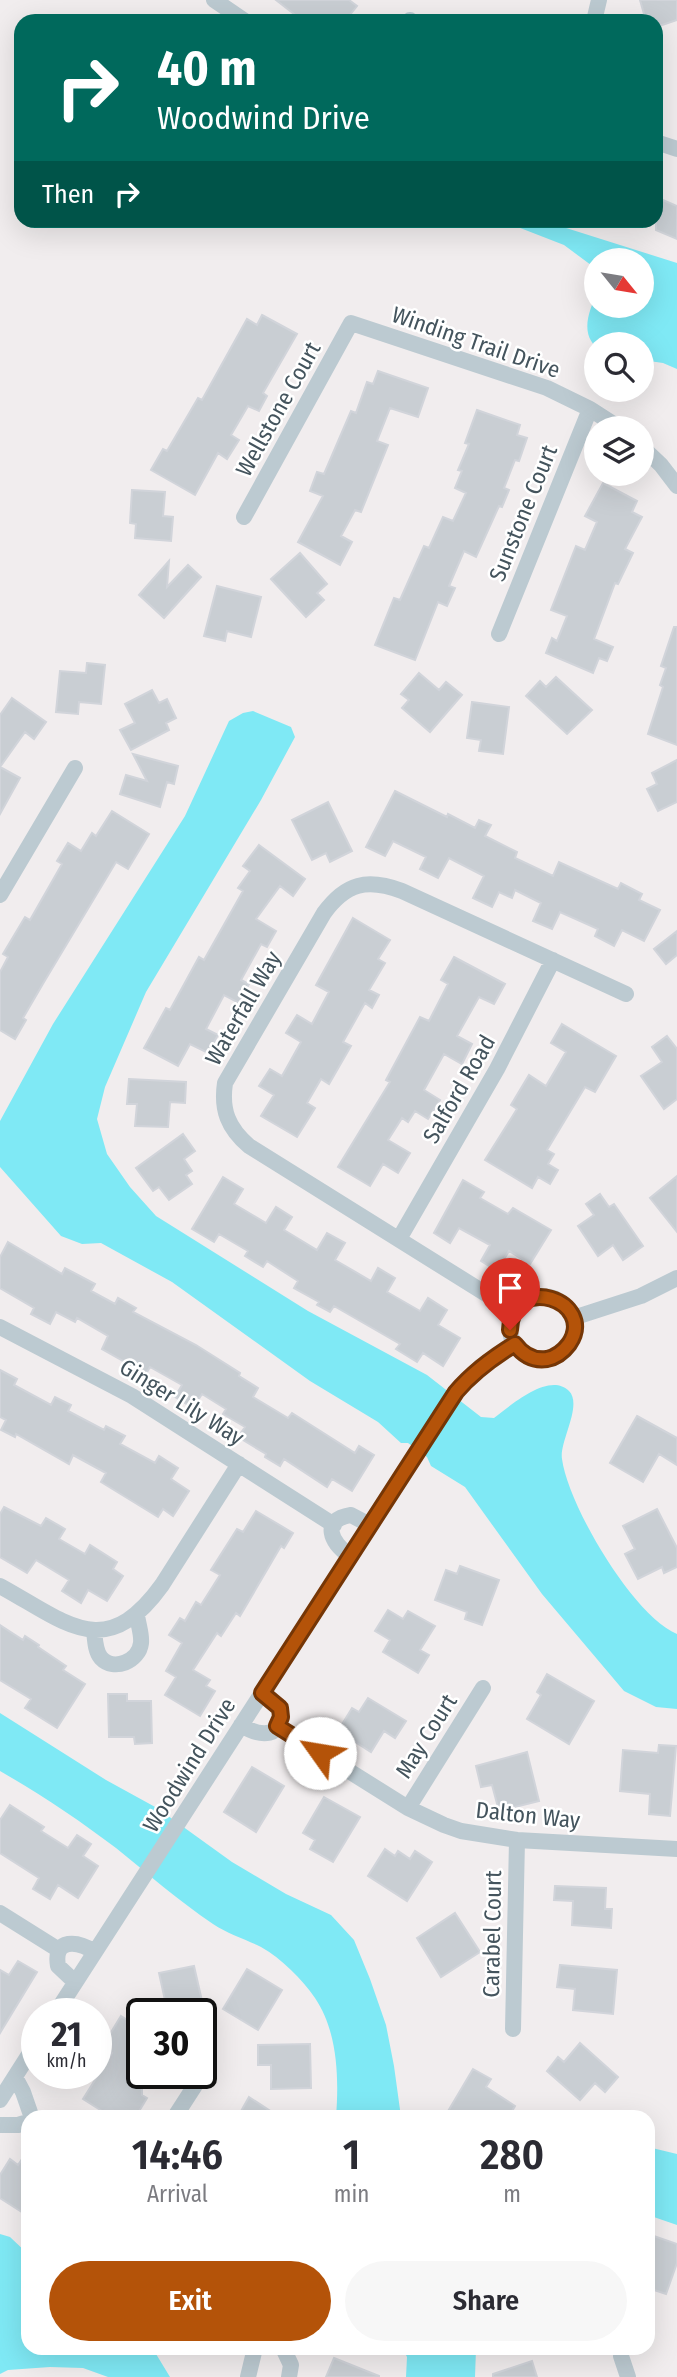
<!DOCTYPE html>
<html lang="en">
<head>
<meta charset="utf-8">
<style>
  :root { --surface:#fff; --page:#f7f7f7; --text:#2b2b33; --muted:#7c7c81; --accent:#b45309 }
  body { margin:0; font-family:"Fira Sans Condensed",sans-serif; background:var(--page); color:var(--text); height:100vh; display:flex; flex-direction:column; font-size:26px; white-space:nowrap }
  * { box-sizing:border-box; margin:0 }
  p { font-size:23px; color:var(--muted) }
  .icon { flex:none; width:38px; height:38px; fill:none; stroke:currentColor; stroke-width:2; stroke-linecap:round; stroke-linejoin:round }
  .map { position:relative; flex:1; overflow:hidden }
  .details { position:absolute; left:21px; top:2110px; width:634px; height:245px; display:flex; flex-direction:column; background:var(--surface); border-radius:21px; box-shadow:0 7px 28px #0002 }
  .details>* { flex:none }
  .hud { position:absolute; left:14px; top:14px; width:649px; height:214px; border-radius:21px; box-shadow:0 7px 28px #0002; background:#00695c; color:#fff; overflow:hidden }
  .needle { width:46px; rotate:120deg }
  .tools { position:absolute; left:584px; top:248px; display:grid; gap:14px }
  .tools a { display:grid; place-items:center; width:70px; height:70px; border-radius:50%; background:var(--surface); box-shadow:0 7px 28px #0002; font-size:35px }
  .speed { position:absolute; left:21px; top:1998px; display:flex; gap:14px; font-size:35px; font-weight:700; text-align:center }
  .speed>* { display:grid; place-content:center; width:91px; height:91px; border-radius:50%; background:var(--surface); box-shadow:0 7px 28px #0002; line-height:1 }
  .speed small { font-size:18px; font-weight:400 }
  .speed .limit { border:4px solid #111; border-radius:10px; background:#fff; color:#111 }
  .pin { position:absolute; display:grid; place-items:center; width:60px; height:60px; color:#fff; margin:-72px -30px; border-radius:50% 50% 50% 0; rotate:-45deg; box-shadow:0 0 7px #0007 }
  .pin .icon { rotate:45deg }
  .me { position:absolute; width:77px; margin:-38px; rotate:302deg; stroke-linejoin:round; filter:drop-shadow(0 0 5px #0008) }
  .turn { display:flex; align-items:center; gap:24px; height:147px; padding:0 28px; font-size:32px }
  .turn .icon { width:91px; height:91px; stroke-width:2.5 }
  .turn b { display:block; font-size:49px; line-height:60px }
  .then { display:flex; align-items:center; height:66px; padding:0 28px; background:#0003; gap:14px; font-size:26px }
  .eta { display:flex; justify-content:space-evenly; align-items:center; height:119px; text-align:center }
  .eta b { font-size:42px; font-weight:600; line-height:49px }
  .action { display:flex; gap:14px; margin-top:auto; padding:14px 28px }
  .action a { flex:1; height:80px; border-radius:42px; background:var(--accent); color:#fff; font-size:28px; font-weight:600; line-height:80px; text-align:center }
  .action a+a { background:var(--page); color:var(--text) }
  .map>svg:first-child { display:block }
  .water { fill:#7fe9f5 }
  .building { fill:#c9ced3; stroke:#d1d4da; stroke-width:2 }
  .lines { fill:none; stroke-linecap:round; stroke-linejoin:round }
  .minor { stroke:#bccad1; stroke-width:16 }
  .route-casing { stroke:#753606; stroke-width:18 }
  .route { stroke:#b45309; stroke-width:12 }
  .labels { text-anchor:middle; stroke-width:5; stroke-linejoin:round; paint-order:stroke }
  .street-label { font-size:23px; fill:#44545d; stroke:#fff }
</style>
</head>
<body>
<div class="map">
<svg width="677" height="2377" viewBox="0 0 677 2377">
  <rect width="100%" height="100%" fill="#f1edee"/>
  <path class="water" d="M502,221H544L677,263V369L663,363L642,360V345H597V348C580,333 589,311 597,293V306H642V261H597V273L595,268L564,245Z
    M253,711L291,727L295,737L261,800L146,992L105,1087L97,1119L107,1154L130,1187L156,1216L308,1311L427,1375L481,1417L494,1418C510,1406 549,1371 569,1391C583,1405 559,1442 562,1459C568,1505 633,1616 677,1634V1709L656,1707L624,1691L542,1594L465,1487L431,1466L427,1457L408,1443H401L378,1422L310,1381L172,1282L101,1243L82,1244L61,1236L0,1167V1121L53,1024L185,816L229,721L243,713Z
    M0,1713L106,1780L157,1808L232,1862L286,1894L331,1915L354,1940L370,1979L386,2025L394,2066L401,2117H336C339,2079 338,2032 315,1998C302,1979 282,1959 261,1947C245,1939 228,1934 213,1924C179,1901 148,1874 116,1848C79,1820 40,1794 0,1771Z
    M648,2147L677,2154V2225L648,2215Z
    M0,2234L10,2237L28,2254V2348L153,2349L170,2377H108L83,2368L50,2367L8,2370L0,2374Z
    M403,2349H476L475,2377H406L407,2357Z"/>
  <path class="building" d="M276,0H349L357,6L345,21H303Z
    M640,0H677V20L656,27V21H646Z
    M656,197L677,206V239L656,230Z
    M262,315L297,334L263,393L267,396L259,411L248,406L231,435L239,440L227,459L218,453L195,495L151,470L163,449L167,451L198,398L202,400L247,319L257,325Z
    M378,371L428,388L418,417L390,408L377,441L388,445L361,512L355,510L341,536L352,542L340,565L298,542L323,496L310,491L317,472L324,474L351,411L356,413L367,382L373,384Z
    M477,410L520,425L517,435L527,438L519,461L515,460L504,488L509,490L502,507L499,506L476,557L464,551L449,586L455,588L447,606L438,602L415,660L375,645L394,598L400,600L424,546L429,548L443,517L453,521L466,493L455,488L462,471L458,470L469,444L465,443Z
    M603,483L637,501L632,512L642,517L625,549L633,553L618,584L615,583L594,639L613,647L607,661L599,658L593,673L546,653L552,638L557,641L567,616L551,610L576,546L585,550L597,522L585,516Z
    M132,490L165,492L163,516L173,517L171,541L135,538L136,524L130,523Z
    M300,553L327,584L317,593L324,600L306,617L271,579Z
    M169,561L167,587L188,565L201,577L164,618L139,595Z
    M217,586L261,597L251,637L227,631L225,641L204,636Z
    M674,627H677V745L648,734L663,687L660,685L666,668L661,666Z
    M87,663L105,665L101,704L79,702L78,714L56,712L60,671L86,673Z
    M419,673L439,690L446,682L462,695L430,732L402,708L409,700L401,694Z
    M556,677L592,710L567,734L526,696L540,681L546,687Z
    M152,690L159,703L167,699L176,718L166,723L169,730L131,750L120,730L135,723L125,704Z
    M12,698L46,722L34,739L25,732L0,767V715Z
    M472,702L509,707L503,754L479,751L481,740L467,738Z
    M133,754L178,766L174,784L167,782L160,807L120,794L126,775L147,781Z
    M677,760V802L658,811L647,789L657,784L652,773Z
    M0,767L20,778L0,814Z
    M395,791L447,817L448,814L475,828L479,820L491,825L485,836L517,852L515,858L553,876L559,862L618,889L621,883L642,894L639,900L660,910L644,941L622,930L614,946L595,936L598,929L560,912L552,929L533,921L541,903L515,890L512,898L499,892L492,907L473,898L484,876L449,858L438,878L420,869L426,857L393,841L385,856L366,847Z
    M328,802L352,851L330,862L326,853L312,860L292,820Z
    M112,811L149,834L128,869L116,862L44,982L23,1018L26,1020L15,1039L0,1030V972L8,957L3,954L25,917L30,920L62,864L57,861L68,843L81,851L92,833L96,836Z
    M259,845L305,879L293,896L280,886L256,919L276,931L267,947L261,944L241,980L249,984L239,1003L224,995L206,1029L218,1035L208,1053L190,1044L178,1066L144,1048L166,1008L170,1010L199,957L204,960L243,891L238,888L250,871L243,866Z
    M353,918L390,940L378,959L385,963L369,990L379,995L372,1008L365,1003L343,1042L351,1046L329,1084L321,1079L307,1103L315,1108L297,1137L261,1116L274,1095L259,1086L270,1069L282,1076L301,1042L286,1033L297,1015L312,1024L329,992L316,985Z
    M677,931V955L666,964L654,949Z
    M454,957L505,984L494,1004L479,997L457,1036L472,1044L462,1064L444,1054L424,1090L440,1100L428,1119L415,1111L408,1122L402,1118L388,1140L410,1153L398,1173L383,1164L370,1186L338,1167L390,1082L386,1080L420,1017L429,1021L448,984L441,980Z
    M562,1024L616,1056L595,1092L585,1087L547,1150L554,1154L548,1164L558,1170L550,1184L538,1177L532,1188L485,1160L517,1109L511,1105L529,1075L546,1086L566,1052L551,1043Z
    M667,1036L677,1049V1099L664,1109L641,1076L662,1062L652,1047Z
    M129,1079L186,1082L185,1103L170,1102L168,1127L135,1126L137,1104H127Z
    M183,1134L195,1151L184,1159L192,1171L186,1175L192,1184L169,1200L159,1187L153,1191L136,1168Z
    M677,1176V1232L650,1198Z
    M223,1177L243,1189L234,1204L266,1223L276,1207L292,1217L284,1230L317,1250L327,1233L345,1243L335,1260L371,1281L378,1268L395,1278L387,1292L420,1311L428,1298L447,1310L438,1325L460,1338L443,1366L423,1353L417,1362L396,1349L400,1344L334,1306L330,1312L317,1305L319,1302L294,1288L298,1281L267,1261L263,1267L245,1256L248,1251L219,1234L214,1242L192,1229Z
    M463,1180L484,1192L480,1198L508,1214L513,1208L551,1230L530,1264L509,1251L497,1271L481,1261L490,1245L459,1228L450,1243L434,1233Z
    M600,1194L609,1207L614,1204L643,1246L623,1260L613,1245L598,1256L578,1226L594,1215L586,1204Z
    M8,1242L62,1274L65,1268L95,1284L91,1291L115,1304L118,1298L136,1308L133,1312L196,1345L240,1373L239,1376L258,1388L253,1397L288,1418L292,1413L355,1453L359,1446L374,1455L352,1491L332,1479L327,1487L284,1459L280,1466L265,1457L266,1454L238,1437L245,1427L223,1414L226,1409L202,1394L193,1408L175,1397L182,1385L150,1367L146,1374L102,1349L108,1336L77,1318L75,1322L56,1312L50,1324L31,1314L34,1308L0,1288V1257Z
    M0,1370L17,1379L14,1385L51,1405L55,1397L71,1405L68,1411L104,1430L106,1426L125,1436L120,1444L155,1463L159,1456L178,1468L171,1479L189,1491L173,1516L163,1509L158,1517L101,1482L106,1473L73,1455L69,1464L16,1434L15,1437L1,1430L6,1420L0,1417Z
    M637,1416L677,1438V1465L659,1454L643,1482L610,1463Z
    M4,1507L41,1526L46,1518L65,1529L59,1539L85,1554L90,1545L117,1562L113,1569L123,1576L107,1601L88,1590L81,1603L62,1591L69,1580L36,1560L27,1573L0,1557V1514Z
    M657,1509L677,1548V1567L664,1573L662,1567L638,1579L625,1554L635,1549L623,1526Z
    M256,1511L293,1533L284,1548L281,1546L240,1616L236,1613L221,1636L217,1633L193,1670L210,1680L206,1686L215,1691L200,1716L165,1695L176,1677L166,1671L182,1643L169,1635L180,1618L185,1621L196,1602L201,1605L220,1575L211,1570L237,1529L243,1532Z
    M460,1566L499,1580L482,1625L465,1619L467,1612L435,1600L446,1570L457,1574Z
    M388,1610L403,1619L408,1611L435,1626L420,1650L429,1655L418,1673L383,1652L390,1640L375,1631Z
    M0,1625L23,1640L25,1636L39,1645L38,1647L66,1666L63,1670L85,1684L57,1728L25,1708L31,1699L0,1680Z
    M547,1674L594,1701L569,1744L527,1719L541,1695L537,1692Z
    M108,1694H127V1701H151L152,1743L135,1744L134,1737H109Z
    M368,1698L406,1721L395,1738L384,1731L371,1752L338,1731L352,1708L359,1712Z
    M659,1745L676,1746L670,1816L649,1814L650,1794L620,1791L623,1750L658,1753Z
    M527,1752L539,1801L499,1811L492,1785L481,1787L476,1766Z
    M252,1767L284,1786L256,1832L224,1812Z
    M324,1797L360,1817L333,1862L310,1849L315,1840L303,1833Z
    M10,1805L44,1827L41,1831L68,1848L77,1835L91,1844L83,1856L98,1866L78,1898L58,1885L50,1899L33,1889L39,1878L0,1853V1820Z
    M385,1849L395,1856L398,1851L410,1859L415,1851L432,1862L407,1901L368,1876Z
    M555,1886L606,1888L605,1909H612L611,1928L572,1925L573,1901L554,1900Z
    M455,1913L480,1952L441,1977L417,1938Z
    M18,1961L37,1972L0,2033V1970L9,1975Z
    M560,1965L617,1970L613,2014L573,2010L575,1989L557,1987Z
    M194,1966L205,2014H168L159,1973Z
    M247,1969L282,1990L258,2030L223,2009Z
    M121,2016L142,2029V2095L147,2098L135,2118L124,2112L120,2118H113L83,2099L112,2053L102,2047Z
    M580,2043L618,2077L605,2092L595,2083L580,2100L547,2071L558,2057L564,2062Z
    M310,2044L311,2088L271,2089V2065H258V2045Z
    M473,2069L491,2079L486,2087L515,2106L508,2118H444Z
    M249,2097L281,2118H247L240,2113Z
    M28,2150V2216L0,2198V2175L10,2159L18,2165Z
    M648,2234L677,2244V2263L666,2294L648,2288Z
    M334,2358L379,2376V2377H326Z
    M532,2361L537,2377H493V2374Z"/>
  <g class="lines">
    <path class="minor" d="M214,0L245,21
      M410,20V21
      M594,21L599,0
      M656,142L677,149
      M642,447L661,465L677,486
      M244,517L351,323L547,388L590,409L621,429
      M499,634L590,409
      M0,895L75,768
      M399,1239L497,1069L553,960
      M510 1328a32 32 0 1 1 64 0a32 32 0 1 1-64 0Z
      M515,1312L249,1146C228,1128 221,1110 225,1083L324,913C346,883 367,878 402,891L626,994
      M573,1318L641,1296L677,1278
      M0,1327L132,1396L334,1525
      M350,1556C331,1543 320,1520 351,1515L370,1525
      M0,1586C66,1622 105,1664 162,1585L239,1464
      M94,1630C95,1639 95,1651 101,1658C114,1672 139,1661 141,1643C142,1634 138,1624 137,1615
      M241,1725C260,1737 285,1739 280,1708L262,1693
      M277,1726L408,1808L444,1825L461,1831L517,1840L677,1849
      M408,1808L483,1688
      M0,1913L59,1950
      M75,1982L58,1966C53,1937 78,1941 95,1952
      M55,2014L456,1392L480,1367L515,1344
      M513,2029L517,1840
      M15,2077L23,2092L32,2118
      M0,2100L37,2042
      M174,2118L205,2070
      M0,2125H18L28,2122
      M283,2348L291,2365L289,2377
      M621,2356L628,2377
      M248,2377L255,2348"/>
  </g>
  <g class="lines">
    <g class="route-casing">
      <path id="route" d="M320,1753L277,1726L281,1717L280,1708L262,1693L456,1392C473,1372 492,1358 515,1344C523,1355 533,1361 547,1359C557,1357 563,1352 569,1344C598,1301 512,1271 510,1330"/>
    </g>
    <use href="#route" class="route"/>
  </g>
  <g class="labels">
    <g class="street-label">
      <text transform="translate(476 342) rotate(19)" y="8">Winding Trail Drive</text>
      <text transform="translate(278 409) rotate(-61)" y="8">Wellstone Court</text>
      <text transform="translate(523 513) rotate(-68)" y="8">Sunstone Court</text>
      <text transform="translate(243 1008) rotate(-60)" y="8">Waterfall Way</text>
      <text transform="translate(459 1089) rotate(-60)" y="8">Salford Road</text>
      <text transform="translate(182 1402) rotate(32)" y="8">Ginger Lily Way</text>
      <text transform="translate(426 1736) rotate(-58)" y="8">May Court</text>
      <text transform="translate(189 1765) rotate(-58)" y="8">Woodwind Drive</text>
      <text transform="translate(528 1815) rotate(6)" y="8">Dalton Way</text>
      <text transform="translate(492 1934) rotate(-89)" y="8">Carabel Court</text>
    </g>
  </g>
</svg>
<div class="tools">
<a><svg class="needle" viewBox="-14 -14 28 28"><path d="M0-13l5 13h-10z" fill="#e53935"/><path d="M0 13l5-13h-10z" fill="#7c7c81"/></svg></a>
<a><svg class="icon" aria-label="search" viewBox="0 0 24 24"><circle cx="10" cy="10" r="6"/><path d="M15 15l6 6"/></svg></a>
<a><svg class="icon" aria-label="layers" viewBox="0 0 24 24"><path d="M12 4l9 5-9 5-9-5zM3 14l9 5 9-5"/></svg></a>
</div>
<div class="speed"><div>21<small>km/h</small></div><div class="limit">30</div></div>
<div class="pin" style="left:510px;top:1330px;background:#d93025"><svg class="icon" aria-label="arrive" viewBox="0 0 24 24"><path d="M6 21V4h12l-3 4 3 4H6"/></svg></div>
<svg class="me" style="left:320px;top:1753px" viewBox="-20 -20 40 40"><circle r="19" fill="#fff"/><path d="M0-13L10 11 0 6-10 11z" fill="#b45309"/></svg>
<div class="hud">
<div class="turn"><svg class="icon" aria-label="right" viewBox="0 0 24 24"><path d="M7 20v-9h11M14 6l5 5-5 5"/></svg><div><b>40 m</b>Woodwind Drive</div></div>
<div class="then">Then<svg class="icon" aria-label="right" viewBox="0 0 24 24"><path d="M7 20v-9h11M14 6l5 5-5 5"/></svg></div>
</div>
<section class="details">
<div class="eta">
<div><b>14:46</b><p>Arrival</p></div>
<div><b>1</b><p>min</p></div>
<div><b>280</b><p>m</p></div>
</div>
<div class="action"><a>Exit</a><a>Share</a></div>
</section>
</div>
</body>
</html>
